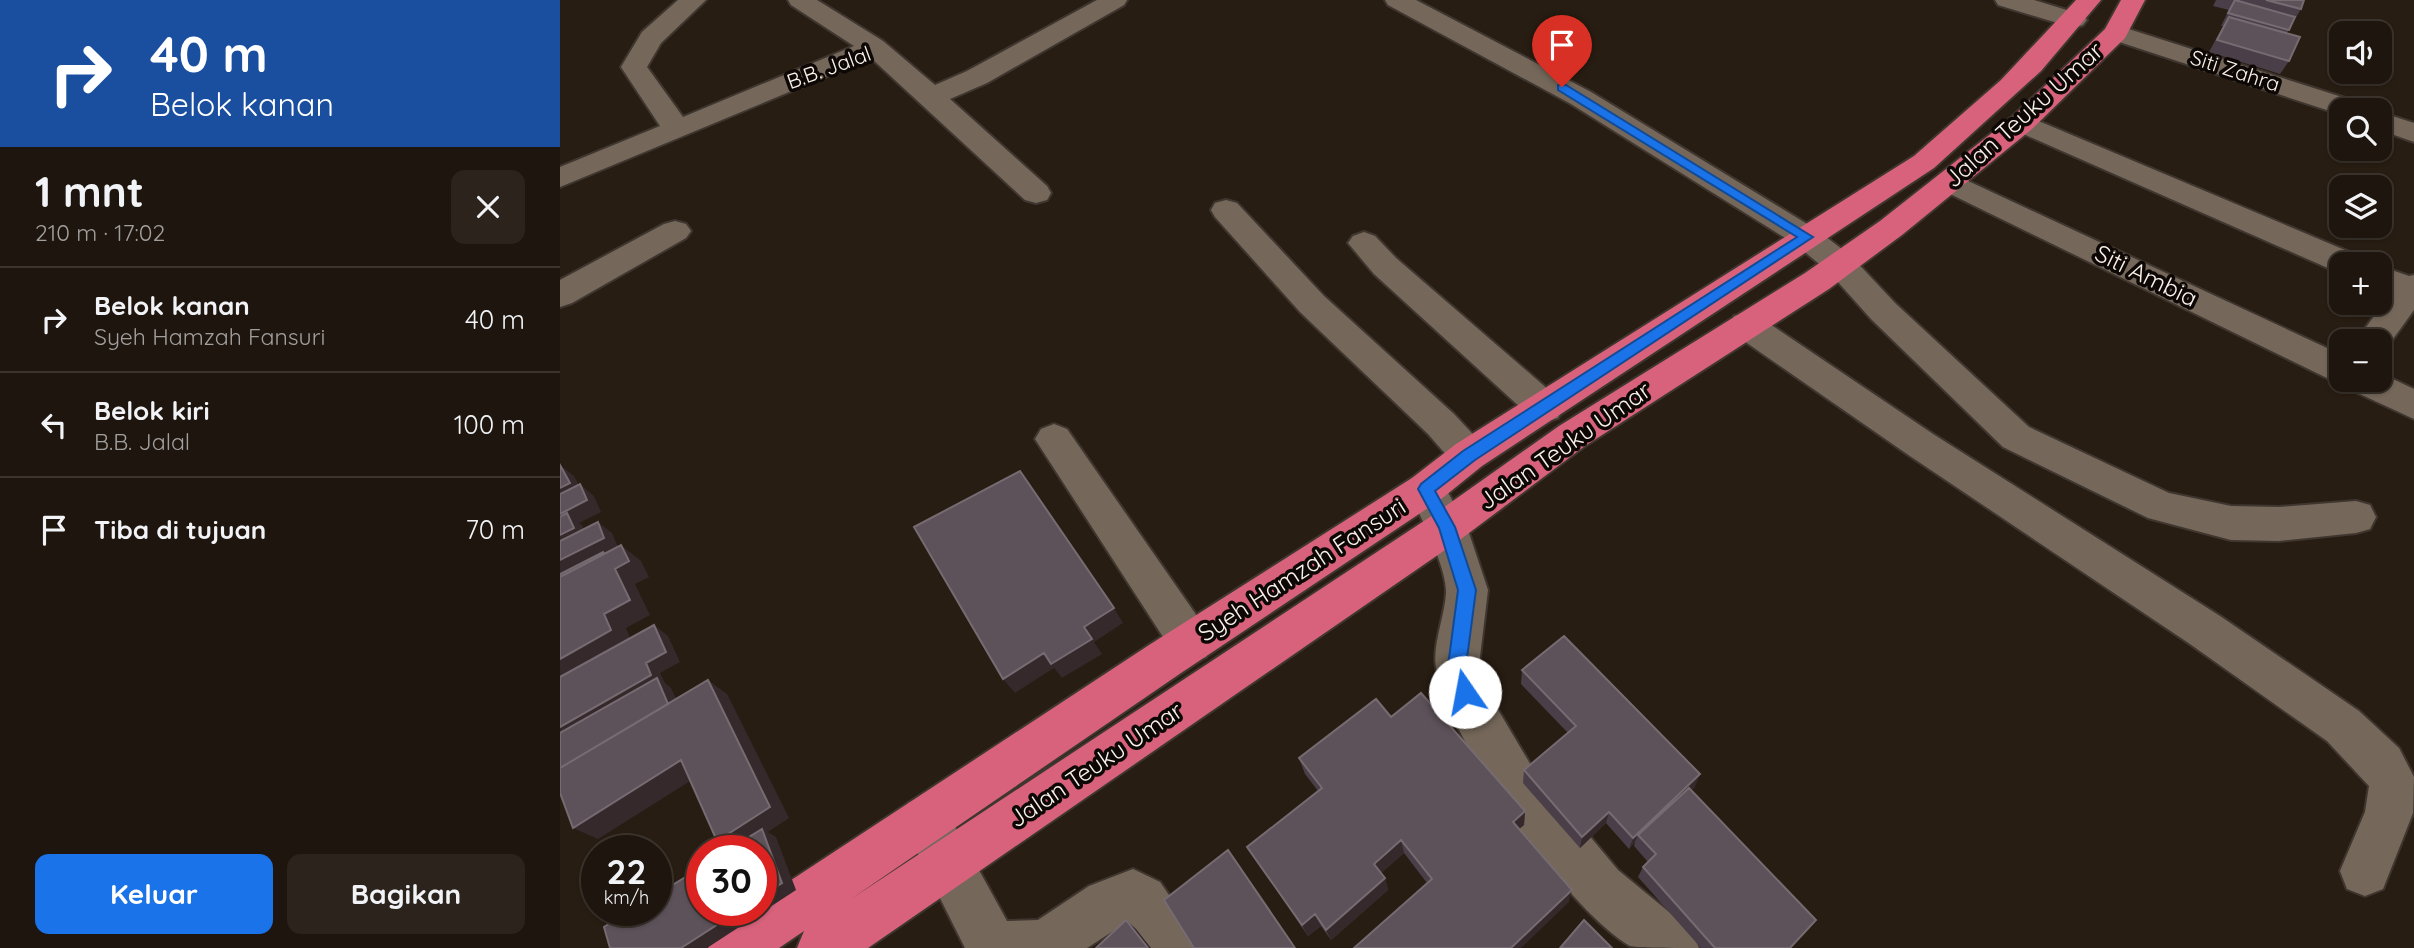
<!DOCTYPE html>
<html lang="id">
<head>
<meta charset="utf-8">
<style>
  :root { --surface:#1e160e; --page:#2b231c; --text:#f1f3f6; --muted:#a19f9e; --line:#3c352e; --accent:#1a73e8 }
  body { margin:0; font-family:Quicksand,sans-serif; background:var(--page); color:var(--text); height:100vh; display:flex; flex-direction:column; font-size:26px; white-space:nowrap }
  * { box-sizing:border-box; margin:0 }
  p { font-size:23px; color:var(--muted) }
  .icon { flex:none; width:38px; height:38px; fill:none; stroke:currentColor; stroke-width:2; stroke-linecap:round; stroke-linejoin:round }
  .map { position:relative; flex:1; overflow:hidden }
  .panel { display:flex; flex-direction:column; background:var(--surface); width:560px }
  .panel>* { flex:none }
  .guide { background:#1a4fa0; color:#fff; overflow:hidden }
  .buttons { position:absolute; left:1769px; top:21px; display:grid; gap:14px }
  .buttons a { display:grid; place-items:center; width:63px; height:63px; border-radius:14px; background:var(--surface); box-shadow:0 2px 5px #0004,0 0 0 2px var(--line); font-size:35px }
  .speed { position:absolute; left:21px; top:835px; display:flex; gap:14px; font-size:35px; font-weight:700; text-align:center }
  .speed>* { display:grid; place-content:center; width:91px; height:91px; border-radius:50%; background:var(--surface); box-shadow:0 2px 5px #0004,0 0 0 2px var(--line); line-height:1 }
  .speed small { font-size:18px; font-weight:400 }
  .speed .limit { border:10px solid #d22; background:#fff; color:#111 }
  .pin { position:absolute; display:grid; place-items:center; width:60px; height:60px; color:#fff; margin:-72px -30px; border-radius:50% 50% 50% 0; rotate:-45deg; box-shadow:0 0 7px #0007 }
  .pin .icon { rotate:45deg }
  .me { position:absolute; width:77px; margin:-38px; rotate:348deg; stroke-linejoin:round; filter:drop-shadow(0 0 5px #0008) }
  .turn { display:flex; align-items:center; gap:24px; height:147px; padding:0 35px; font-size:32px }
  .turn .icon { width:91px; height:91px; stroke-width:2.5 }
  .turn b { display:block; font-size:49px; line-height:60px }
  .round { display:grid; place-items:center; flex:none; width:74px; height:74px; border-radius:14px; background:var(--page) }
  .overview { display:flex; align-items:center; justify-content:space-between; height:119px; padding:0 35px }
  h1 { font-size:42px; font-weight:700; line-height:52px }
  .button { display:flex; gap:14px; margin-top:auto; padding:14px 35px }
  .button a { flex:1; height:80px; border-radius:14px; background:var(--accent); color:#fff; font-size:28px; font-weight:700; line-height:80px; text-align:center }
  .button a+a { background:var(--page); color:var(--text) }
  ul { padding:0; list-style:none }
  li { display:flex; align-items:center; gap:21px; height:105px; padding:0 35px; border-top:2px solid var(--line) }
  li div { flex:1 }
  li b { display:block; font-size:26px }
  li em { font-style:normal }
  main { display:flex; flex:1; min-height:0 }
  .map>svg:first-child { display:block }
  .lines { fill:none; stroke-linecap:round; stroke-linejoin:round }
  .minor-casing { stroke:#3f3630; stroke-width:4 }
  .highway-casing { stroke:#3f3630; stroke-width:4 }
  .minor { fill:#75685a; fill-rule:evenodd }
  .highway { fill:#d8627c; fill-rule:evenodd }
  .wall { fill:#4a3f49 }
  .shaded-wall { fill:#35292c }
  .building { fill:#5d525a; stroke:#766b71; stroke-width:2 }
  .route { fill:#1a73e8; stroke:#114b97; stroke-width:2 }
  .labels { text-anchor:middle; stroke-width:7; stroke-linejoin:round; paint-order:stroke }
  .far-street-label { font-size:21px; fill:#faf2ea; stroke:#0d0805 }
  .street-label { font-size:24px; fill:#faf2ea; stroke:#0d0805 }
</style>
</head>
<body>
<main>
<section class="panel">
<div class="guide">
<div class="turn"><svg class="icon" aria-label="right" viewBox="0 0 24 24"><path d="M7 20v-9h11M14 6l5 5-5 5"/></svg><div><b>40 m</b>Belok kanan</div></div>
</div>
<div class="overview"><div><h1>1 mnt</h1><p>210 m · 17:02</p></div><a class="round"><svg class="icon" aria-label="close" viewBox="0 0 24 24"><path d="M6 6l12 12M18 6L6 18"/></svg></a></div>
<ul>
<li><svg class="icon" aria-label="right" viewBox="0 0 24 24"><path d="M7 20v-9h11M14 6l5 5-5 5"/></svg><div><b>Belok kanan</b><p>Syeh Hamzah Fansuri</p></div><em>40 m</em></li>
<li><svg class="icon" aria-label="left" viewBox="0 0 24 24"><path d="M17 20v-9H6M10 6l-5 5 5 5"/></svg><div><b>Belok kiri</b><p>B.B. Jalal</p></div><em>100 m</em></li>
<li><svg class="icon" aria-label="arrive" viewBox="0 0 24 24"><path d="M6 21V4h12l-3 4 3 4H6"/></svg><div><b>Tiba di tujuan</b></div><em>70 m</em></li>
</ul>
<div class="button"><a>Keluar</a><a>Bagikan</a></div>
</section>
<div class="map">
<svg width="1854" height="948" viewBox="0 0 1854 948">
  <rect width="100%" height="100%" fill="#281d12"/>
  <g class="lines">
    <g class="minor-casing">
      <path id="minor" d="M118,0H146L101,43L87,67L123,117L294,46L231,5L228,0H257L323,41L375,85L407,71L537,0H567L564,5L427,83L390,99L487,186L491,193L487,200L476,203L465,200L311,58L0,187V167L100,126L61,67L82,32Z
        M825,0H856L1031,92L1257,230L1291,256L1335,303L1469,427L1609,493L1671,506L1719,507L1796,501L1810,505L1816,517L1810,529L1796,533L1719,541L1671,540L1588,518L1443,447L1311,319L1269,272L1235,244L1011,104L828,5Z
        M1435,0H1474L1523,15L1527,20L1523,25L1514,28L1438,5Z
        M1556,25L1804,104L1808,110H1782V115L1547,38L1543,33L1547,28Z
        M1820,112L1854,123V142L1820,130Z
        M1462,114L1799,256L1804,264H1782V273L1777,272L1452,129L1448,123L1452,117Z
        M1391,173L1782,355V380H1820V373L1854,389V419L1789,389L1785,382L1769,379L1380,189L1376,182L1380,175Z
        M666,200L677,203L764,296L894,414L922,444L928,455L922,466L909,470L896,466L868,434L740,312L655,217L651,210L655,203Z
        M115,221L126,224L131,231L126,238L12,303L0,307V280L104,224Z
        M804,232L815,236L836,258L998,398L1003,408L998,418L985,422L972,418L814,274L788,243L793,236Z
        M1820,266L1849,276L1854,275V310L1825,350L1820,351V341H1796L1830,294L1820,290Z
        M1186,313L1198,316L1373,434L1660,616L1799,711L1839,748L1854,777L1853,813L1823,889L1805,896L1787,889L1780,871L1805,812L1809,786L1767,741L1630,644L1347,454L1174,334L1169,325L1174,316Z
        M494,424L507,429L646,629L653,643L646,657L631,663L616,657L475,439L481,429Z
        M866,473L880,478L907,527L928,590L919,665L934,703L972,767L1058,870L1131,930L1139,948C1125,948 1081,948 1070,946C1006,909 888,740 876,667C872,646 885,615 886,593C887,567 859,513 847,489L852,478Z
        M365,796L382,803L447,921L478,920L529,886L573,869L600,882L633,930L641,948H584L567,922L527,948H405L341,820L348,803Z"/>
    </g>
    <g class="highway-casing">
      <path id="highway" d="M1516,0H1541L1481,71L1374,168L922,466L880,500L621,673L291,899L873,515L999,426L1245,273L1320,221L1452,117L1545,29L1561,0H1585L1565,38L1472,129L1342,235L1269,289L1025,446L901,539L308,948H237L244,931L219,948H148C158,924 175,910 201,910V900L589,645L852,478L896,444L1354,156L1441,80Z"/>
    </g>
    <use href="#minor" class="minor"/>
    <use href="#highway" class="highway"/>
  </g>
  <path class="wall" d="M1656,0H1744L1741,9L1727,33L1729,61L1720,74L1649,52L1663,26H1661L1669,10L1653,6Z
    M962,670L1135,787L1131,790L1230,948H1141L1078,877L1083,867L1088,862L1074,846L1075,842L1069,849L1046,823L1020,848L963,783L964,770L1008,733L961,684Z
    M831,717L965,811L964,825L959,829L1009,902L867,883L844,853L821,873L825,878L828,890L771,940L761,926L748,936L687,847L758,791L745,774L739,758Z"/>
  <path class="shaded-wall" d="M0,465L14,476L24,495L0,507Z
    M20,484L34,496L41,512L19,523L22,525L29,539L0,554V514Z
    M38,522L52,533L59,549L61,545L81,561L89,577L75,584L90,615L66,628L73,645L0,686V560Z
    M554,608L563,623L534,642L542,654L502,678L494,668L455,693L443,679Z
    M94,625L108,636L120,662L100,673L105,683L111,688L125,717L0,746V727L86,663Z
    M148,680L167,694L229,818L208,832L216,837L236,890L147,948H121L180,910H201V896L176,850L157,841Z
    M121,760L143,773L38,839L13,828Z
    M1140,774L1135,787L1080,838L1078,835L1075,842L1069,849L1073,838Z
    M965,811L964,825L952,835L953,822Z
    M1049,812L1046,823L1020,848L1022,837Z
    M841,840L844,853L818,876L814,864Z
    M825,878L828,890L771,940L766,930Z
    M1012,890L1009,902L961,948H951Z
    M755,914L761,926L748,936L742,925Z
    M566,920L576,929L591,948H588Z"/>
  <path class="building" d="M1675,0L1735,17L1729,30L1668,13Z
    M1706,0H1744L1741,9Z
    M1669,17L1740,37L1729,61L1657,40Z
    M0,465L10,483L0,488Z
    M460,471L554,608L524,627L532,639L491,664L484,653L443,679L354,527Z
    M20,484L27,500L0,514V494Z
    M7,513L14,528L0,535V517Z
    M38,522L44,538L0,560V541Z
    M61,545L69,561L55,569L70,600L44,614L51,630L0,659V577Z
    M43,552L44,554L0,577V574Z
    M94,625L106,652L86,663L91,675L0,727V677Z
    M1004,636L1140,774L1073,838L1049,812L1022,837L964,770L1016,726L962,670Z
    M97,678L108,704L0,768V733Z
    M148,680L210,807L157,841L121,760L13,828L0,793V768Z
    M861,693L965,811L953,822L1012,890L951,948H794L872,879L841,840L814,864L825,878L766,930L755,914L742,925L687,847L762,788L739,758L816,699L831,717Z
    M1129,788L1256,920L1230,948H1155L1083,867L1096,854L1078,835Z
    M202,829L222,883L201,896V850H168Z
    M668,850L735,948H634L604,900Z
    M142,867V910H180L121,948H50L44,927L72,910H96V895Z
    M566,920L588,948H536Z
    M1024,920L1052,948H1000Z"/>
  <path class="route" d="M998,85H1006L1253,237L915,460L875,491L895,527L916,590L906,666L914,692L911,698L905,701L898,698L888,666L898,590L879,528L858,489L861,484L903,451L1237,237L998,90Z"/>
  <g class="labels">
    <g class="far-street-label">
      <text transform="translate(269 68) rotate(-20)" y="7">B.B. Jalal</text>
      <text transform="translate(1675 71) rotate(18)" y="7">Siti Zahra</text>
    </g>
    <g class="street-label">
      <text transform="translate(1464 115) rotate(-42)" y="8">Jalan Teuku Umar</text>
      <text transform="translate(1586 276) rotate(26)" y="8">Siti Ambia</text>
      <text transform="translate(1005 446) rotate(-35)" y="8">Jalan Teuku Umar</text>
      <text transform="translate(742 570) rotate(-33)" y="8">Syeh Hamzah Fansuri</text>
      <text transform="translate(536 765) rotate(-34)" y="8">Jalan Teuku Umar</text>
    </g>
  </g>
</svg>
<div class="buttons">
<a><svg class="icon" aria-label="sound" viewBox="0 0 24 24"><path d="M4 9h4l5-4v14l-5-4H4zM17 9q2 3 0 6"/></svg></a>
<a><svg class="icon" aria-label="search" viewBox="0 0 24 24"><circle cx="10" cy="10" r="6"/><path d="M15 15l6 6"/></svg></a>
<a><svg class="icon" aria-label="layers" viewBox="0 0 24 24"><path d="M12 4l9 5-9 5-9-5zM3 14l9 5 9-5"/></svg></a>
<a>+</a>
<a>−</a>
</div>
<div class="speed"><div>22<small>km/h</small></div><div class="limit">30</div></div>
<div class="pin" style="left:1002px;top:87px;background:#d93025"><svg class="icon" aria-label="arrive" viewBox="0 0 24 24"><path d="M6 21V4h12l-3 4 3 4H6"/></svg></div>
<svg class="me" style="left:905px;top:692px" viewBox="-20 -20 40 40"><circle r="19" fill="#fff"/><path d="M0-13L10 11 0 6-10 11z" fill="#1a73e8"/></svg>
</div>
</main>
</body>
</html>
